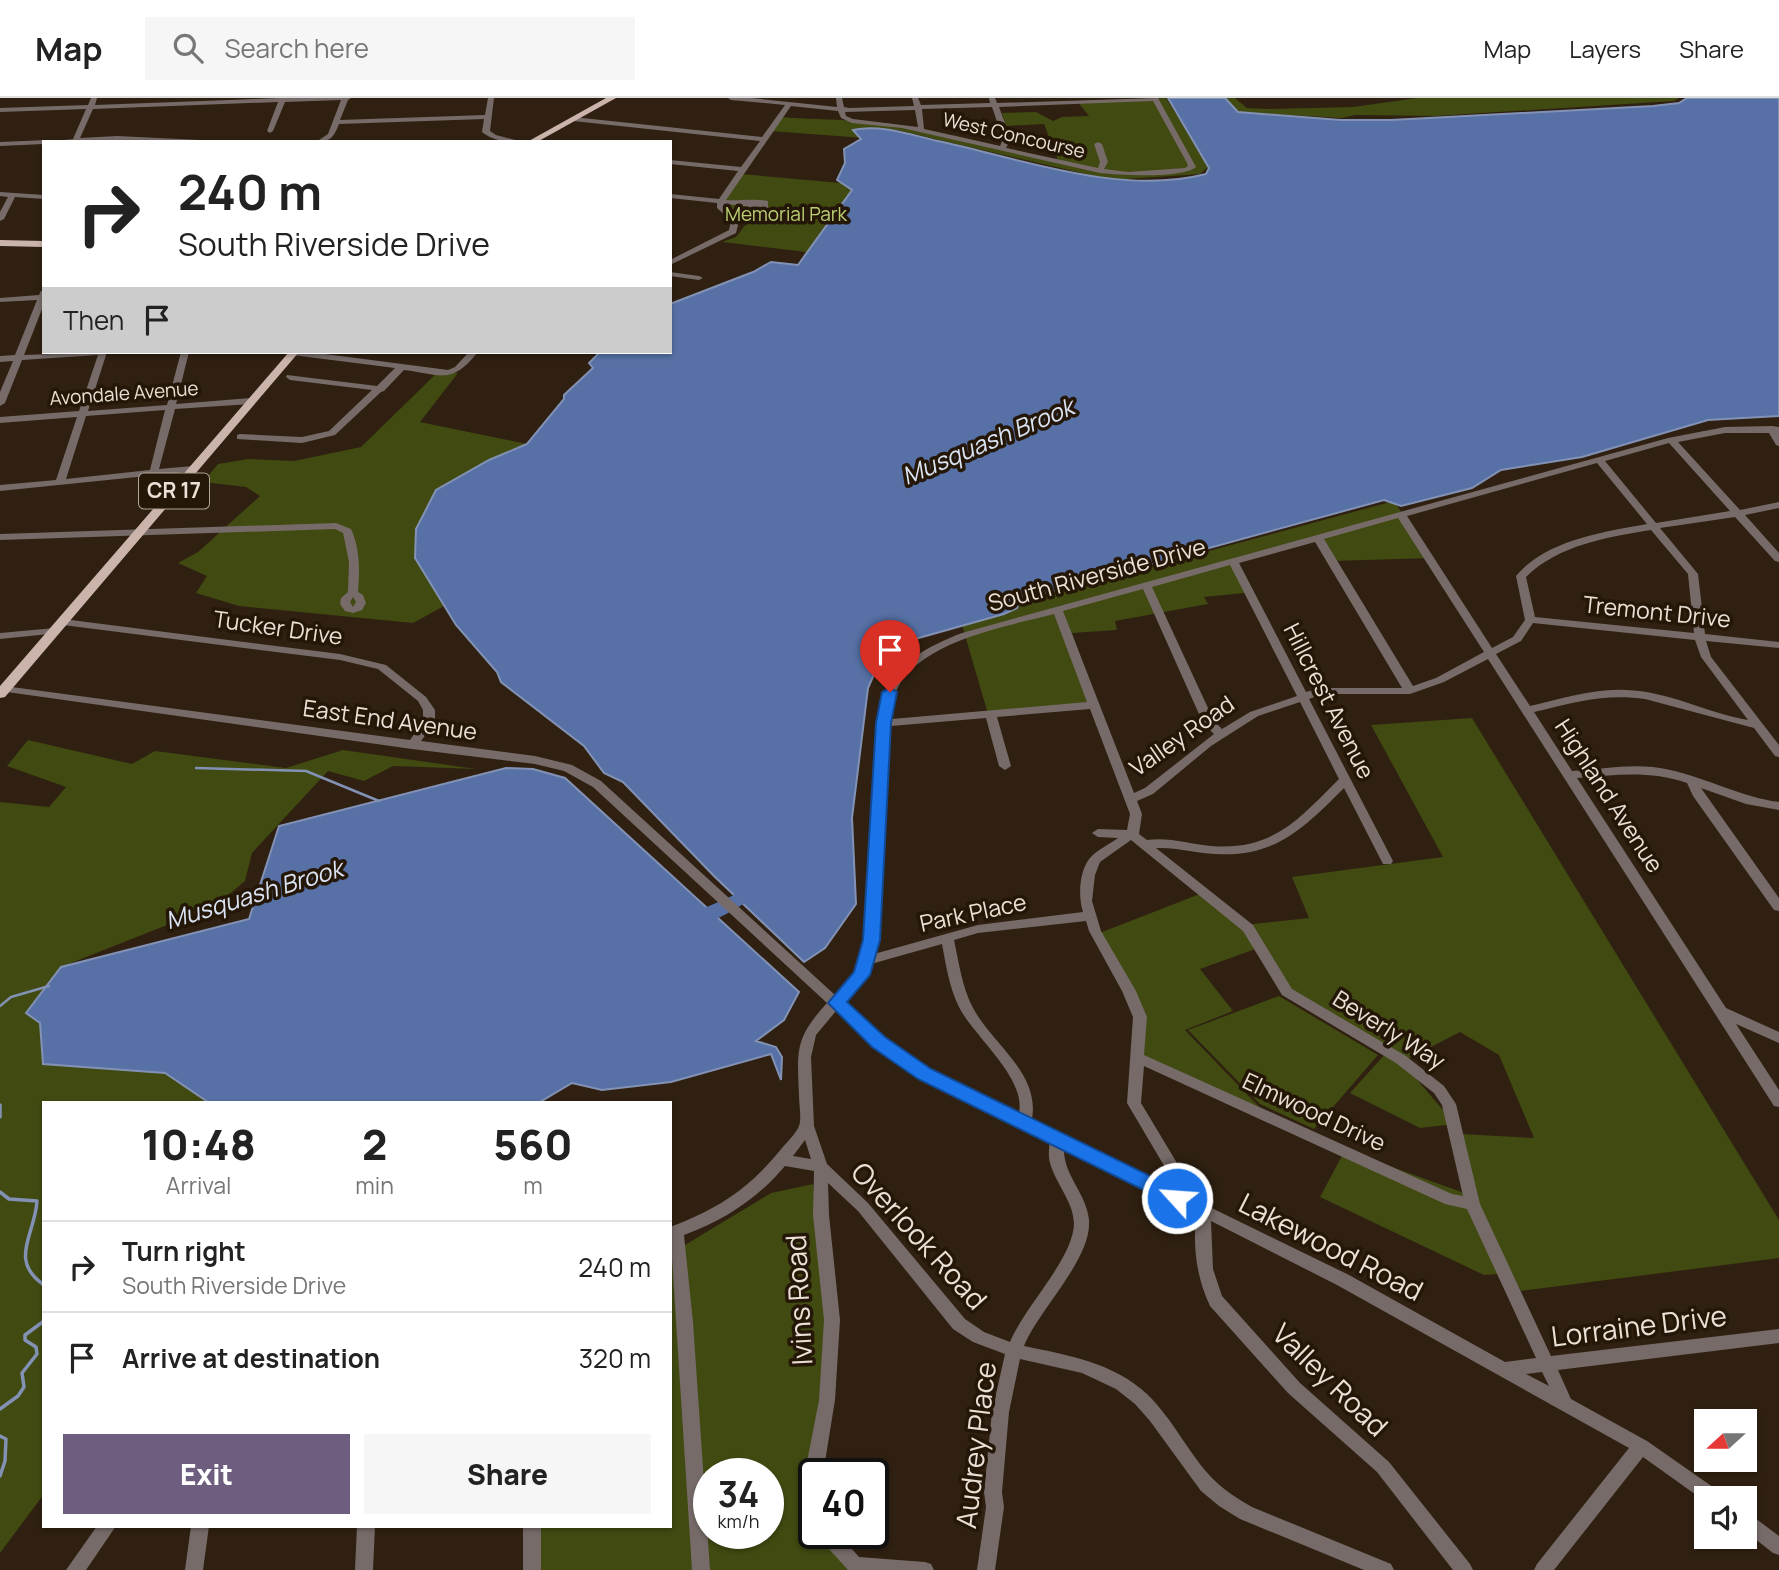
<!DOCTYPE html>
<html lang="en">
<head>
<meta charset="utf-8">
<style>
  :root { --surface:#fff; --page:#f6f6f6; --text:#222; --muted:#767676; --line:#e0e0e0; --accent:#6d5d7e }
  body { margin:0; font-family:Manrope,sans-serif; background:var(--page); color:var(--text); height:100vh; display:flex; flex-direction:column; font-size:26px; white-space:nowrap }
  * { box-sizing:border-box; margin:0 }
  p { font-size:23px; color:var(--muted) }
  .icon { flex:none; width:38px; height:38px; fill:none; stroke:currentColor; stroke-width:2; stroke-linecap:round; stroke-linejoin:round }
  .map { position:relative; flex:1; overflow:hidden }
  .sheet { position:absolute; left:42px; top:1003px; width:630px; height:427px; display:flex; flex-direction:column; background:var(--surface); border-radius:0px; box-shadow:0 2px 5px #0004 }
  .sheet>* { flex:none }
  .guide { position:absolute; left:42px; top:42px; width:630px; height:214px; border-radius:0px; box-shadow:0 2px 5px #0004; background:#fff; color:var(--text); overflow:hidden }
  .needle { width:46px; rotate:249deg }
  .buttons { position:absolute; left:1694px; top:1311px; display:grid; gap:14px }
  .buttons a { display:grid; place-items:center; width:63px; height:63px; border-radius:0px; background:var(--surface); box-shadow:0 2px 5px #0004; font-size:35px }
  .speed { position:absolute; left:693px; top:1360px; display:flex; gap:14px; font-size:35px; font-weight:700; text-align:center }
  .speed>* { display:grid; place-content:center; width:91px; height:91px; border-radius:50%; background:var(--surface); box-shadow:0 2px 5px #0004; line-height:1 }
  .speed small { font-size:18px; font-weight:400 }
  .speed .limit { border:4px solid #111; border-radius:10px; background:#fff; color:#111 }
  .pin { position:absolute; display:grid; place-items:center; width:60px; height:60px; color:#fff; margin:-72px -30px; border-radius:50% 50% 50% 0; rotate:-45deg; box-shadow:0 0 7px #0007 }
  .pin .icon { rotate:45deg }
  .me { position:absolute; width:77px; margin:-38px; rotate:296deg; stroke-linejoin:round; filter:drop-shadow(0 0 5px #0008) }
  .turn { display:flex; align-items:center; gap:24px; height:147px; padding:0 21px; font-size:32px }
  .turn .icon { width:91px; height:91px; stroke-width:2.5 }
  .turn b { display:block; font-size:49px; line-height:60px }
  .then { display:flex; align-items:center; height:66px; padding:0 21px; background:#0003; gap:14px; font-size:26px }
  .eta { display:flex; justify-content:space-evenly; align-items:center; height:119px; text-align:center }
  .eta b { font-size:42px; font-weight:800; line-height:49px }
  .button { display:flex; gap:14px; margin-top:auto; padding:14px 21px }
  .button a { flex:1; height:80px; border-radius:0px; background:var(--accent); color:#fff; font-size:28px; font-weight:800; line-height:80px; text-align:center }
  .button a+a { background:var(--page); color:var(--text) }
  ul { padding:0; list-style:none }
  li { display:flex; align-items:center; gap:21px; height:91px; padding:0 21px; border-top:2px solid var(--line) }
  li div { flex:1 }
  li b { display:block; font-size:26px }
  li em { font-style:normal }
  header { display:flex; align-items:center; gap:42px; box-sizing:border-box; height:98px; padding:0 35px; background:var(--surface); border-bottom:2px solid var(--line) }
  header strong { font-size:33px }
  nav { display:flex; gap:38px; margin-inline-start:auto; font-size:24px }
  .search { width:490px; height:63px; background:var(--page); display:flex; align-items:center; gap:18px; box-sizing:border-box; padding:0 24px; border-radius:0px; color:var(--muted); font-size:26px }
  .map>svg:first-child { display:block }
  .green { fill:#404a11; fill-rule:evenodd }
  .water { fill:#5771a6; stroke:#8392b4; stroke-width:2 }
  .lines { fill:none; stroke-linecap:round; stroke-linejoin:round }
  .stream-far1 { stroke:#8392b4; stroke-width:2.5 }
  .stream { stroke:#8392b4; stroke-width:3.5 }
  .river { fill:#5771a6; fill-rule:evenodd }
  .minor { fill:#766b68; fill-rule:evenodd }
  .major { fill:#cbb4ac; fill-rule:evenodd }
  .route { fill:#1a73e8; stroke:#114b97; stroke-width:2 }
  .labels { text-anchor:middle; stroke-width:7; stroke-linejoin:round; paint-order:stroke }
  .far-street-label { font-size:19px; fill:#eae0d6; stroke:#251708 }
  .far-park-label { font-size:19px; fill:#bbcf74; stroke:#251708 }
  .shield { fill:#251708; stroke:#afa498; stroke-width:2 }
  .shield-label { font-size:21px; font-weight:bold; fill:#eae0d6 }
  .street-label { font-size:23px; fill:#eae0d6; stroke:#251708 }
  .water-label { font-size:24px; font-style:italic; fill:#dbe4f4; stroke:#251708 }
  .near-street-label { font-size:28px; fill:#eae0d6; stroke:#251708 }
</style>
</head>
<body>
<header>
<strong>Map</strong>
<div class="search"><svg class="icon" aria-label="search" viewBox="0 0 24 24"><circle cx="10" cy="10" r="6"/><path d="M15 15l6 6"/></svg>Search here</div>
<nav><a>Map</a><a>Layers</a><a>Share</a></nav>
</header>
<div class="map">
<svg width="1779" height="1472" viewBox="0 0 1779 1472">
  <rect width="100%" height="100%" fill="#2f2011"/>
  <path class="green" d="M1166,0L1209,68L1200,76L1112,82L897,32L862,30L853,32L856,37L864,40L770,33L780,19C818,22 856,21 893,26C948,34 1004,50 1058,62L1044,26L1006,28L1002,15L1036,14L1053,23L1062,19L1089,18L1077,3Z
    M1223,0H1235L1247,10L1268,11L1353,9L1417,0H1679L1674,3L1435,18L1355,17L1342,20L1236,14Z
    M741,76L841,85L858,91L819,152L799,167L806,154L722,144L736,139L747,125L721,105Z
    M439,273L458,275L420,324L527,346L489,362L436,392L415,460L444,508L413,525L239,508L196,495L207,478L178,465L198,454L260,398L246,389L203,384L218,366L248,361L294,363L361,349Z
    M1394,403L1432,460L1332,463L1318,438L1237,462L1254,494L1204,499L1208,506L1115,523L1117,532L1072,535L1097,606L988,616L960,520Z
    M1472,620L1779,1122V1160L1521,1193L1512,1175L1484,1177L1320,1099L1345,1052L1478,1100L1460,1036L1534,1040L1499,957L1460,934L1402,964L1455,1026L1420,1030L1350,995L1386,955L1285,892L1261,849L1200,871L1233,913L1185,932L1268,1018L1138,960L1139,912L1097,836L1205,794L1244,827L1309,820L1292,779L1443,759L1371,627Z
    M28,642L132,666L155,653L286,670L343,652L476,671L393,668L364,683L328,673L252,755L245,783L215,808L61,869L27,915L40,924L44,966L165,975L208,1004H44V1396L0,1455V704L49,709L66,689L7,668Z
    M1279,898L1378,957L1314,1031L1260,1006L1188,932Z
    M813,1086L833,1244L807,1390L814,1403V1435H830L849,1472H525V1428H670V1156L771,1095ZM709,1376H768V1435H709Z"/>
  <path class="water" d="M1168,0H1225L1238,14L1341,22H1391L1653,8L1679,5L1687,0H1779V318L1708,322L1582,359L1501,372L1472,390L1401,408L1384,402L1020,502L1017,510L1004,516L915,541L895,550L879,565L868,590L852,720L856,806L825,850L804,864L714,778L623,684L604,675L584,648L501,584L497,574L456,527L415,460L416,431L436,392L489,362L527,346L564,301V297L593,270L589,265L600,254H670V206L753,174L771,164L798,167L852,92L837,82L845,65L844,51L861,41L853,32C881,26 911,37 938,43C1022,61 1120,98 1206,76L1209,70Z
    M506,670L533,671L565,680L799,894L784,922L756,943L776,949L782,959L781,982L771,956L671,984L602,992L572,985L540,1004H208L165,975L43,966L40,925L26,915L61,869L249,821L279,728Z"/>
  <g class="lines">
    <path class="stream-far1" d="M196,670L306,673L379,703
      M0,908L11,899L49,888"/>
    <path class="stream" d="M0,1007V1019
      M0,1094L9,1101L37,1103C35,1137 8,1162 44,1187
      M0,1311L18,1298L24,1289L22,1275L37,1256L36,1249L25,1242V1237L44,1223
      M0,1338L6,1341L5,1363L0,1378"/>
    <path class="river" d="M755,782L764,788C754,803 702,833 684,829L682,824L684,819L732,798Z"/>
    <path class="minor" d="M91,0H97L95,7L280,0H351L348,2L340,22L485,17L488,0H494L490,33L496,37L523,44C508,44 495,44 482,34L484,21L339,26C334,39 330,44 316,44L328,36L341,2L285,4L273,33L270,35L267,33L278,4L93,11L80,40L117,38L200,42L203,44L117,42L48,44L73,41L86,11L0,14V10L88,7Z
      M728,0H751L837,9L836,0H842L844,9L849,10L914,8L912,0H918L921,7L990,5L989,0H995L997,5L1158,0L1196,69C1181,81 1120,77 1100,75L902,30L852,25L841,20L838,13L791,8L726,102C739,103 756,100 768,103V110L755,112L745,108L725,106L724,108L739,123L736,135L670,167V162L729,132L731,123L717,110V105L670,100V96L719,101L738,73L670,66V62L741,69L760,43L573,23L570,21L573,19L762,39L785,7L731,2ZM1153,3L1187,65L1188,68L1185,70L1128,74L1104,71L1108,64L1102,46L1098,44L1094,46L1100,64L1098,70L1006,50L1011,41L999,9ZM992,9L1003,41L1000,48L924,31L922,11ZM915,12L918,29L853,21L846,18L845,14Z
      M47,42L44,46L0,48V44Z
      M0,94L44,97V101L15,99L4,121L0,123V114L8,99L0,98Z
      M670,174L699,178L703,180L699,182L670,178Z
      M41,193H44V206L24,257L107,254L88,313L167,307L181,254H189L176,306L251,300L256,303L251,306L175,311L159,371L193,368L198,371L196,373L0,393V387L56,382L77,319L0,325V319L79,313L98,257L22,262L5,305L0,308V294L13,263L0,264V258L15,257L37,202L0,204V200L39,197ZM165,312L150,372L66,381L86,318Z
      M288,254H310L448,272L455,269L469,254H478C451,287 443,277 404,272L384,293L381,294L335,337L302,345L237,341V337L240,336L302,339L329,333L372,292L290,282L286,279L287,277L377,288L395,270L292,257Z
      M1772,328L1779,329V348L1776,347L1769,335H1725L1678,344L1740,412L1779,404V410L1745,417L1779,455V464L1775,463L1735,419L1660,430L1698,476L1705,536L1779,544V550L1706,543L1711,559L1779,647V659L1775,658L1754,630L1645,601C1606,595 1571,605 1534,614L1572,673C1604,671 1638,664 1670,672C1707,680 1741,699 1779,704V712L1746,706L1701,690L1779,800V813L1774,812L1693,698L1687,685C1650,672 1615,677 1577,680L1726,910L1779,934V945L1736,926L1779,992V1009L1774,1008L1488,561L1444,584L1410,596H1322L1309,601L1393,763L1391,766H1383L1344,690C1304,730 1275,760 1215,756C1195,755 1176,749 1156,750L1253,827L1292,891L1406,958L1444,988L1456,1006L1480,1106L1551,1258L1779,1231V1245L1558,1272L1571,1301L1647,1343L1720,1394L1723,1400H1706V1404L1643,1359L1554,1472H1534L1537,1466L1629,1350L1337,1187L1211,1123L1213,1171L1222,1198L1300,1285L1389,1364L1470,1466L1473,1472H1453L1377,1374L1288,1295L1210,1208C1196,1178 1193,1149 1196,1116L1064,1050C1063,1077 1087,1096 1089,1122C1092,1161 1039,1211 1024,1248C1068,1257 1114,1265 1147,1296C1173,1321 1188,1355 1213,1381C1225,1393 1238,1401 1252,1409L1391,1466L1394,1472H1364L1240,1421L1219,1408L1201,1393L1150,1323L1135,1306L1116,1291L1082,1275L1020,1261L1009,1314L1002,1394L1004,1409L995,1472H977L986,1409L984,1394L992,1314L1005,1256L973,1244L953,1231L858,1113L828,1085L829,1117L840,1222L835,1302L823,1376H814V1420L808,1418L802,1390L819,1302L824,1222L813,1117L814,1073L785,1068C757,1101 725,1122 684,1137L693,1224L710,1472H692L670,1129C718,1111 749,1091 782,1050C788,1043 799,1033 800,1024C801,1016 799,1006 799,997C797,952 795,940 827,905L593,689L564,673L535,666L412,651L0,593V589L4,588L410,642L423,624V612L418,603L378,571L340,562L63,527L58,524L63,521L340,556L386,567L426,599L435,612V624L421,643L535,658L572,667L601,683L835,897L855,875L865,842L880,627L878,625C881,618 880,611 881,604C891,567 930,547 962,535L1668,340L1725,329ZM1669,345L1730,413L1656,425L1605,363ZM1597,365L1647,426C1603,434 1546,442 1516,478L1525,522L1513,539L1492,550L1407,418ZM1398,420L1484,554L1436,580L1413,588L1324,441ZM1651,432L1688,476L1694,535L1535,519L1526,479C1558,447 1608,439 1651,432ZM1315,444L1402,590H1321L1306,594L1239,465ZM1230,467L1297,598L1250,614L1222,631L1214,623L1152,489ZM1143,491L1203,625L1214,636L1145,690L1134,695L1063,513ZM1054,516L1087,604L892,621C892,616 892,610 893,604C905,545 1005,529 1054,516ZM1533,525L1695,542L1701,559L1748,622C1707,615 1668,593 1626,592C1594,590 1561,601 1530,608L1496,556L1521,543ZM1300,604L1339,681C1299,721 1273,753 1211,748C1190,746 1169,739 1147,742L1139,736L1142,716L1137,703L1153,696L1211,648L1258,618ZM1090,611L1130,716L1127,732L1098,731L1092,735L1098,739L1118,740C1110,746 1097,752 1090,760C1079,773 1078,799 1083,814L978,827L874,856L879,842L891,628L986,620L999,668L1005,672L1011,668L997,619ZM1131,742L1243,833L1282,897L1396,965L1434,995L1442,1007L1463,1098L1452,1096L1144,957L1147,919L1136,893L1101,833L1092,803L1095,777L1100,764ZM1086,823L1089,833L1122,893L1133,919L1127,1005L1166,1071L1167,1088L1032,1021C1040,975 993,947 973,910C962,889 959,865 954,842L978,835ZM942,846C946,867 949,889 959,909C974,939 1026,979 1019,1015L912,962L883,940L844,905L866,880L871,866ZM836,913L873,948L902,970L1050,1043C1049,1050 1048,1058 1050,1065C1056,1086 1073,1103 1074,1125C1074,1160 1024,1209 1010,1244L984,1234L965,1221L868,1105L827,1066L814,1028L811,959L816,937ZM1144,968L1445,1106L1467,1111L1536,1260L1505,1264L1349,1177L1183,1096L1180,1070L1141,1005ZM805,1042L811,1061L793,1058ZM1542,1274L1549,1288L1526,1276Z
      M336,425L351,431C360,451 360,472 358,494L363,497L366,505L362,512L353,515L345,513L340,506L341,500L348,494L349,464L343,435L335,431L0,442V436ZM353,499L356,504L353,509L350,504Z
      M55,530L59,531L60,533L59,535L0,541V535Z
      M1745,1415L1751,1417L1779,1438V1457L1773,1455L1745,1433Z
      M97,1428H116L86,1472H66Z
      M191,1428H209L203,1472H185Z
      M357,1428H375L373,1472H355Z
      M523,1428H541V1472H523Z
      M817,1435H838L859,1459L925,1464L931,1466L934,1472H848L820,1441Z"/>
    <path class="major" d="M606,0H616L537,44H527Z
      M0,142L44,143V149L0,148Z
      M289,254H299L5,599L0,600V588Z"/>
  </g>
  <path class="route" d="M890,590L897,594L891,625L880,842L870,877L847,904L885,939L931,971L1183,1094L1186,1100L1183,1105L1177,1108L1170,1105L918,981L872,949L828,905L854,874L863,842L876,625L882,594Z"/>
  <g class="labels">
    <g class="far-street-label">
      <text transform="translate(1014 37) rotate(13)" y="7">West Concourse</text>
      <text transform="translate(124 295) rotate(-4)" y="7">Avondale Avenue</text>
    </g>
    <g class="far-park-label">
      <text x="786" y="123">Memorial Park</text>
    </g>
    <rect class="shield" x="139" y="375.5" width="70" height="35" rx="5"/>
    <g class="shield-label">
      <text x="174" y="400">CR 17</text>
    </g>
    <g class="street-label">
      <text transform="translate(1097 477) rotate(-15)" y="8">South Riverside Drive</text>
      <text transform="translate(1657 514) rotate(6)" y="8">Tremont Drive</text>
      <text transform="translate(278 530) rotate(8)" y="8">Tucker Drive</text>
      <text transform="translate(1329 603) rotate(63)" y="8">Hillcrest Avenue</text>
      <text transform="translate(390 622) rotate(8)" y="8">East End Avenue</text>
      <text transform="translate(1182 638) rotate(-35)" y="8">Valley Road</text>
      <text transform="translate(1609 698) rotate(57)" y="8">Highland Avenue</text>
      <text transform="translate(973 815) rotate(-12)" y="8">Park Place</text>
      <text transform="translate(1389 932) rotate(32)" y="8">Beverly Way</text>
      <text transform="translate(1314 1014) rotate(25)" y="8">Elmwood Drive</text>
    </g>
    <g class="water-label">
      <text transform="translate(988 344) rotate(-23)" y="8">Musquash Brook</text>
      <text transform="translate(254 797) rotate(-17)" y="8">Musquash Brook</text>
    </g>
    <g class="near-street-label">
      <text transform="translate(919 1138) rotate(48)" y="10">Overlook Road</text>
      <text transform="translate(1331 1149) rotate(27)" y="10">Lakewood Road</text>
      <text transform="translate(799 1202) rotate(-93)" y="10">Ivins Road</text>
      <text transform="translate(1639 1228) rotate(-7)" y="10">Lorraine Drive</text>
      <text transform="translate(1330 1282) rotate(44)" y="10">Valley Road</text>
      <text transform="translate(976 1347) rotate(-83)" y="10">Audrey Place</text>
    </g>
  </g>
</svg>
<div class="buttons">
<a><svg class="needle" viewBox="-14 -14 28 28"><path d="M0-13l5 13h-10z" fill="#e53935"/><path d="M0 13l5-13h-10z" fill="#767676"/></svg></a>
<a><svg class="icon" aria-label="sound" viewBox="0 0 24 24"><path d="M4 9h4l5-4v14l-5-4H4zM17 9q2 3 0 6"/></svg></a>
</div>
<div class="speed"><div>34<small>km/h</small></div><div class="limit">40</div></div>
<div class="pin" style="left:890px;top:594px;background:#d93025"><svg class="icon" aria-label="arrive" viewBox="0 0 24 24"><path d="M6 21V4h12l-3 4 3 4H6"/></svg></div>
<svg class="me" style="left:1177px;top:1100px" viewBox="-20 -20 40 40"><circle r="17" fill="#1a73e8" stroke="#fff" stroke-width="3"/><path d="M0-11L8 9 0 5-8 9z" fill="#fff"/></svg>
<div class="guide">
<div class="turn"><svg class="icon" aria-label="right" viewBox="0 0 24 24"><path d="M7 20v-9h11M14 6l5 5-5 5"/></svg><div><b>240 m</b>South Riverside Drive</div></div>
<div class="then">Then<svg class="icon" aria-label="arrive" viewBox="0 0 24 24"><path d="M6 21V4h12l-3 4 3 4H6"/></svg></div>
</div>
<section class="sheet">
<div class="eta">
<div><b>10:48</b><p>Arrival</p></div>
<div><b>2</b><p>min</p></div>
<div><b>560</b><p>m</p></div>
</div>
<ul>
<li><svg class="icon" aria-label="right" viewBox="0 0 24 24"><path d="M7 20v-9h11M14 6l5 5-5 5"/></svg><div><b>Turn right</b><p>South Riverside Drive</p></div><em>240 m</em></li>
<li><svg class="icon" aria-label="arrive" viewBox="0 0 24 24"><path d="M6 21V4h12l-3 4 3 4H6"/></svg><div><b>Arrive at destination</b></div><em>320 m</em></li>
</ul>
<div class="button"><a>Exit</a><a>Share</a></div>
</section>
</div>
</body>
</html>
